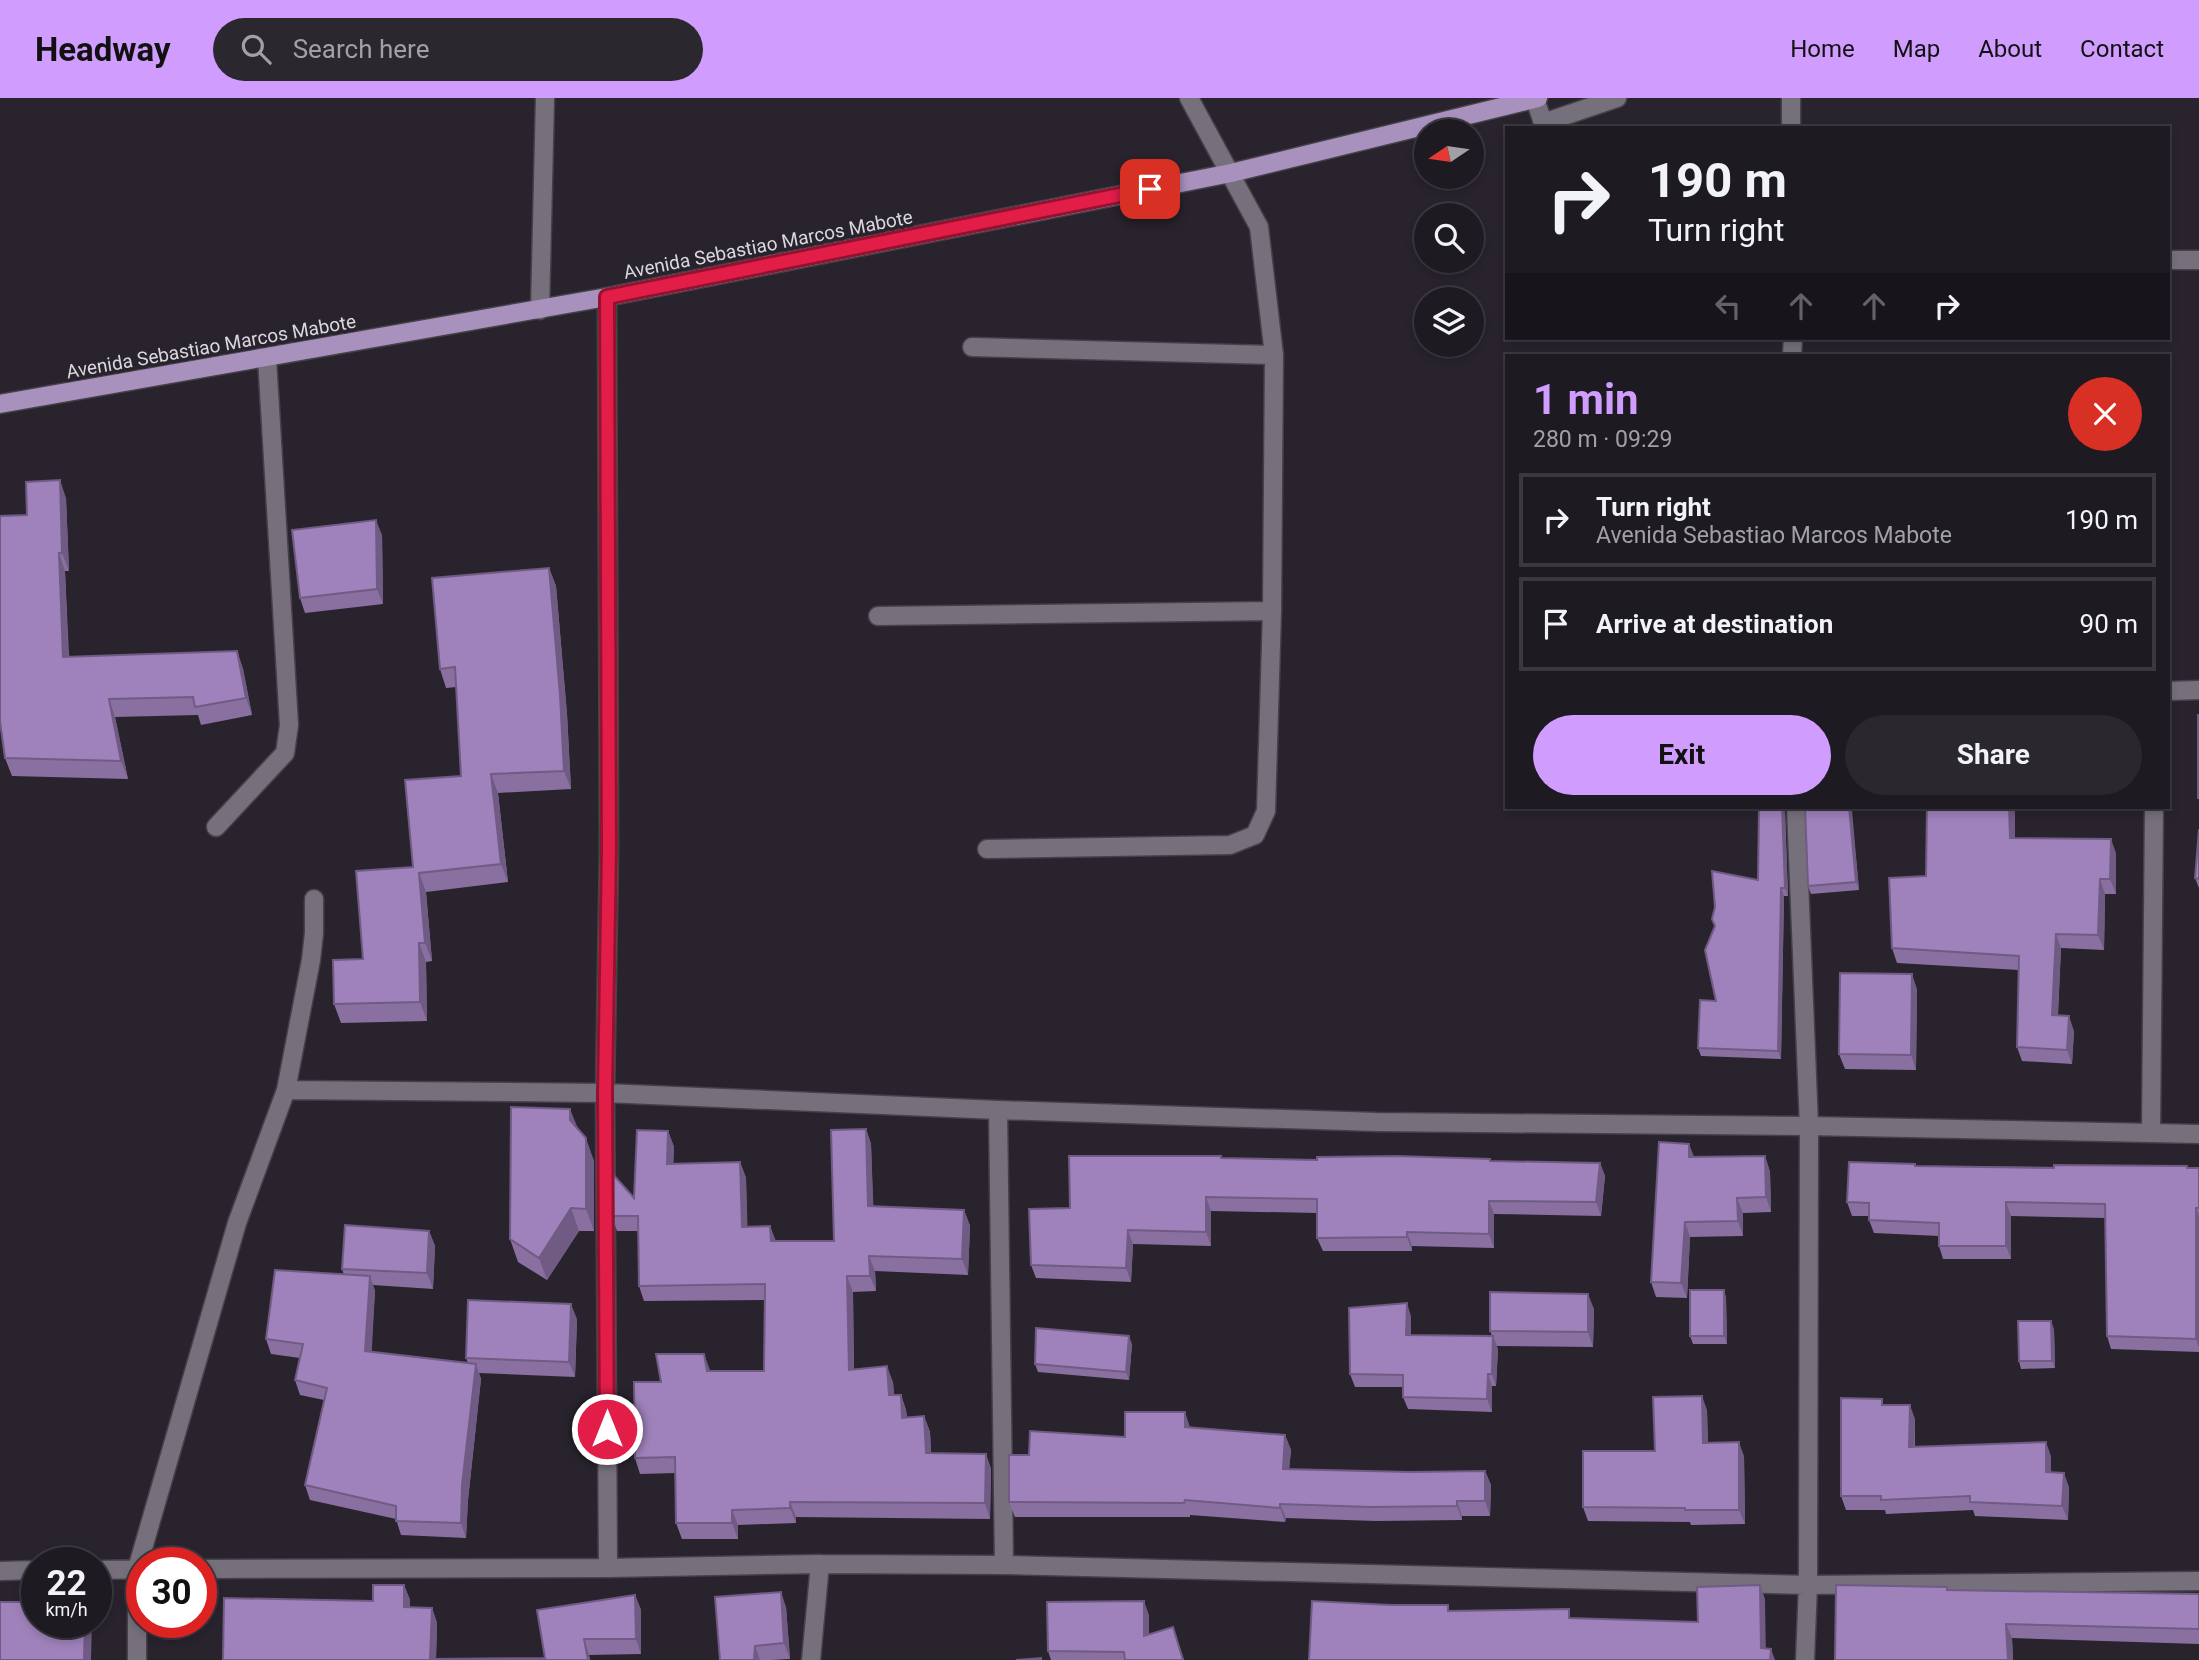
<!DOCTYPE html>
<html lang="en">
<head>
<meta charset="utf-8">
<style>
  :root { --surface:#1e1a22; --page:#2b272f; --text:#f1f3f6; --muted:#a1a1a5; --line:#3c3840; --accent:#d09dff }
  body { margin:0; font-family:Roboto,sans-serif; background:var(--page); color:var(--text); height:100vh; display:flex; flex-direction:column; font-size:26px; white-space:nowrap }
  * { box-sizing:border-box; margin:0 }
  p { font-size:23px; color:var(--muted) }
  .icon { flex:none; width:38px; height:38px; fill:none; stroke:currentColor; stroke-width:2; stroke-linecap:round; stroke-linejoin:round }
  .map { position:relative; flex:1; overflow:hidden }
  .sheet { position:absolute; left:1505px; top:256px; width:665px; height:455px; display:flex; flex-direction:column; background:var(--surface); border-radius:0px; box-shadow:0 4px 10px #0003,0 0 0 2px var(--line) }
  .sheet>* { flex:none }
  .top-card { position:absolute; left:1505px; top:28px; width:665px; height:214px; border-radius:0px; box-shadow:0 4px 10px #0003,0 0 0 2px var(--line); background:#1e1a22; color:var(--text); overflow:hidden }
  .needle { width:46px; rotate:257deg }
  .fabs { position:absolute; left:1414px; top:21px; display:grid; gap:14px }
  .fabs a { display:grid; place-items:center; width:70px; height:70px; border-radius:50%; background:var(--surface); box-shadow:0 4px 10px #0003,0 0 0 2px var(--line); font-size:35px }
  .speed { position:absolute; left:21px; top:1449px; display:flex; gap:14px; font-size:35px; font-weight:700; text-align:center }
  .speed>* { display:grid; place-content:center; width:91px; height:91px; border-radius:50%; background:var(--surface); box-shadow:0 4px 10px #0003,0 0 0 2px var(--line); line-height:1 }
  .speed small { font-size:18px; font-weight:400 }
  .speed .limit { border:10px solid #d22; background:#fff; color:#111 }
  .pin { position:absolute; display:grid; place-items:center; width:60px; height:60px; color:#fff; margin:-30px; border-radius:14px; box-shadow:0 4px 10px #0006 }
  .me { position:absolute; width:77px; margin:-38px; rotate:0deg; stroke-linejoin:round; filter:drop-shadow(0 0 5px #0008) }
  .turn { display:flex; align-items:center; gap:24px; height:147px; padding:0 28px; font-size:32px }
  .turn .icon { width:91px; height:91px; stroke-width:2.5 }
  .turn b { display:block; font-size:49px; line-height:60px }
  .lanes { display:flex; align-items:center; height:66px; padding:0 28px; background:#0003; justify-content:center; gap:35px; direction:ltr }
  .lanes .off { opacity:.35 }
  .round { display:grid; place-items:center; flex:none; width:74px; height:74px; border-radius:37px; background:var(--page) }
  .headline { display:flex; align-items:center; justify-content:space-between; height:119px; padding:0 28px }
  h1 { font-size:42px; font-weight:700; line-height:52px; color:var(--accent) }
  .button { display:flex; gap:14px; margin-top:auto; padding:14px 28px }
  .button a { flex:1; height:80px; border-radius:42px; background:var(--accent); color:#111; font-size:28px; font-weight:700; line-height:80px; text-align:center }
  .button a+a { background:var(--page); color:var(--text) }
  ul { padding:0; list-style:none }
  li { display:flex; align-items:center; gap:21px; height:94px; margin:0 14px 10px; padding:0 14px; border:4px solid var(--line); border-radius:0px }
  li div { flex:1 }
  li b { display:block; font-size:26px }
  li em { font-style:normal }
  header { display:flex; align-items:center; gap:42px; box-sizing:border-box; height:98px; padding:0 35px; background:var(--accent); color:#111 }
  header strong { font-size:33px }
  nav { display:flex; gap:38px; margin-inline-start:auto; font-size:24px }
  .search { width:490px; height:63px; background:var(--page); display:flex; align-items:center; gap:18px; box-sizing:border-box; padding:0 24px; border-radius:38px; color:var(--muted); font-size:26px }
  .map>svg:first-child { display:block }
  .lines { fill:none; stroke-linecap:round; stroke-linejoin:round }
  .minor-casing { stroke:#454149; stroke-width:21 }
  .major-casing { stroke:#454149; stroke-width:21 }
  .minor { stroke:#76707c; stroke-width:18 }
  .major { stroke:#a892bd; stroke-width:18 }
  .wall { fill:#8970a1 }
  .shaded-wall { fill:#6f5b83 }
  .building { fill:#9f82bb; stroke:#6f5b83; stroke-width:2 }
  .route-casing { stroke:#92132f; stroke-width:18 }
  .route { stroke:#e11d48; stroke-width:12 }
  .labels { text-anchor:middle; stroke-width:7; stroke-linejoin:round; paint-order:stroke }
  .street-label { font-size:19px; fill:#dad7de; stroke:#28232d }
</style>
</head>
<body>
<header>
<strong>Headway</strong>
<div class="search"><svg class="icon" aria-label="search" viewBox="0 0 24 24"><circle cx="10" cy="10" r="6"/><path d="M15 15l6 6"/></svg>Search here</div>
<nav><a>Home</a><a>Map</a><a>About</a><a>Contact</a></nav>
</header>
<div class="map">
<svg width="2199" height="1562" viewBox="0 0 2199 1562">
  <rect width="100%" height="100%" fill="#28232d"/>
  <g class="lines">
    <g class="minor-casing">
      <path id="minor" d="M1791,0V30
        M1535,1L1543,25L1617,0
        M2168,162H2199
        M607,199L609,752L605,995L608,1470
        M540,212L545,0
        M972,249L1274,257
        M1792,257L1793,240
        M878,518L1272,513
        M2168,593L2199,592
        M1796,709L1809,1028L1808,1487L1805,1562
        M216,729L285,655L289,627L267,260
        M987,751L1230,747L1255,737L1266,713L1272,513L1274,257L1259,129L1189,0
        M286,992L605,995L998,1012L1377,1024L1809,1028L2199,1036
        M998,1012L1004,1467
        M2151,1035L2154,709
        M201,1471L608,1470L820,1466L1004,1467L1808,1487L2199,1483
        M96,1472L142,1471
        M0,1473L37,1472
        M137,1562V1471L237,1125L286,992L311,862L314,835V801
        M811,1562L820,1466"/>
    </g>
    <g class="major-casing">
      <path id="major" d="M0,306L607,199L1231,75L1538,0"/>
    </g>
    <use href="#minor" class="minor"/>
    <use href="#major" class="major"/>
  </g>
  <path class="wall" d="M66,400L69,473H65L69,559L237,553L243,571L252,617L201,627L198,617L115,619L128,681L12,678L5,660L27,417Z
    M382,437L383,506L305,515L300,500Z
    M549,470L556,488L567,616L571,691L498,695L508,784L426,794L432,863L426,864L427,923L341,925L334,906L363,861L461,678L456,589L446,590L440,571Z
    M1759,709H1783L1785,715L1788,798H1784L1781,961L1701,958L1698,950L1716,903L1758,782Z
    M1805,709H2015V740L2116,755V796H2105L2104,852L2061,850L2058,918L2074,933L2072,966L2022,963L2017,949L2019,872L1897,865L1892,850L1926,778L1927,710L1851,709L1859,792L1811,796L1808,788Z
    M2199,731V790L2195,780Z
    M1917,891L1916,972L1845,971L1839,956Z
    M578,1031L594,1063V1133H579L547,1182L518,1164L510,1141Z
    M866,1031L871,1046L873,1108L964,1112L970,1128L968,1177L875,1173L876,1193L853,1194L854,1271L893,1284L894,1297H901L906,1312L907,1319L924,1318L930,1334L931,1355L986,1356L991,1371L990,1421L796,1419V1425L738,1427V1441H682L676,1425V1375L640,1376L635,1360L661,1284L710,1273H764L765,1202L644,1203L639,1188L638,1133H617L612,1118L634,1100L668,1033L674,1049L673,1066L740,1064L746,1080L747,1129L776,1143H834Z
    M1221,1058L1222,1060L1317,1062L1600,1065L1605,1078L1601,1118L1494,1116V1150L1412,1148V1153H1323L1317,1140V1115L1211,1113V1148L1133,1146L1131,1184L1036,1180L1031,1167L1070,1110Z
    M1765,1058L1770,1074L1771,1114L1743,1115V1138L1690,1139L1687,1200L1656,1199L1651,1184L1694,1059Z
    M1916,1068L2199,1070V1254L2111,1251L2107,1238L2105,1120L2011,1118V1161H1943L1939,1148V1138L1874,1135L1869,1122V1118H1852L1847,1104Z
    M429,1133L435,1148L433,1191L373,1187L375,1193L371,1254L468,1265L466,1260L577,1221L575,1279L479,1275L481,1281L468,1402L466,1440L401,1437L396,1421L310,1402L305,1387L324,1302L300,1297L295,1282L300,1260L271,1256L266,1241L344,1177L342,1171Z
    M1724,1192L1726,1200L1727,1246H1693L1690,1238Z
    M1594,1211L1593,1249L1496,1248L1498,1251L1496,1288H1492V1314L1408,1311L1403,1299V1289H1355L1350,1276L1411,1218V1237L1492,1238L1490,1233Z
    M2054,1231L2055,1270L2021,1271L2019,1263Z
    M1132,1246L1129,1282L1038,1274L1035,1266Z
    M1885,1307L1915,1321V1348L2051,1358V1374L2069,1389L2068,1422L1975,1418L1973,1412L1886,1416L1885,1412H1846L1841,1398Z
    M1707,1312L1708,1345L1744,1358L1745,1426L1691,1427L1690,1424L1588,1423L1583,1409L1655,1353Z
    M1190,1330L1285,1337L1291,1352L1289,1371L1410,1374L1485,1373L1491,1387L1490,1418H1462V1422L1376,1423L1286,1420L1285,1424L1190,1417V1419H1015L1009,1404L1029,1357L1125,1339Z
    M404,1487L410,1502V1509L432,1510L437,1525L436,1561L545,1560L635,1497L641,1512V1556L589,1557L590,1562H223L373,1503Z
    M1948,1492L2199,1496V1546L2012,1540L2013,1562H1835Z
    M786,1509L790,1561L771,1562H720Z
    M1149,1517V1537L1173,1529L1184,1562H1051L1048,1553Z"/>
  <path class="shaded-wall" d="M60,382L66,400L69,473L62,455Z
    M376,422L382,437L383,506L377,491Z
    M59,455L65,473L69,577L63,559Z
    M549,470L556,488L567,616L571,691L564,673Z
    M237,553L243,571L252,617L246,600Z
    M109,601L115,619L128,681L121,663Z
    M491,676L498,695L508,784L501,766Z
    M1782,709L1785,715L1788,798L1785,790Z
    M1849,709H1850L1852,712L1859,792L1856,784Z
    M2009,709H2015V754L2010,740Z
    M2111,741L2116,755V796L2110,781Z
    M419,775L426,794L432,863L425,845Z
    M2100,781L2105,796L2104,852L2098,837Z
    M1781,790L1784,798L1781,961L1778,953Z
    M2056,836L2061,850L2057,932L2052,917Z
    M419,845L426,864L427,923L420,904Z
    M1912,876L1917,891L1916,972L1911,957Z
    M2069,918L2074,933L2072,966L2067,952Z
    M570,1011L579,1033L570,1022Z
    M866,1031L871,1046L874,1124L868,1108Z
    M668,1033L674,1049L673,1081L667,1066Z
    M586,1040L594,1063V1133L586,1111Z
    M1689,1046L1695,1061L1689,1059Z
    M1765,1058L1770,1074L1771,1114L1766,1099Z
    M740,1064L746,1080L748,1144L742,1129Z
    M1600,1065L1605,1078L1601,1118L1596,1104Z
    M1206,1099L1211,1113V1148L1206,1134Z
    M1737,1100L1743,1115V1138L1738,1123Z
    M1489,1103L1494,1116V1150L1489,1136Z
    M2006,1104L2011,1118V1161L2006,1148Z
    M571,1110L579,1133L547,1182L539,1160Z
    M2196,1110L2199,1117V1250L2196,1241Z
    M964,1112L970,1128L968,1177L962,1161Z
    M1685,1124L1690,1139L1687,1200L1681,1185Z
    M770,1128L776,1143H771Z
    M1128,1132L1133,1146L1131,1184L1126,1170Z
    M429,1133L435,1148L433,1191L427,1175Z
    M1407,1134L1412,1148V1153L1407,1139Z
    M869,1158L875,1173L876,1193L870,1178Z
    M370,1178L375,1193L371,1268L365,1253Z
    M847,1178L853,1194L854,1287L849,1272Z
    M1724,1192L1726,1200L1727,1246L1724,1238Z
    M1588,1196L1594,1211L1593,1249L1588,1234Z
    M1407,1205L1411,1218V1250L1406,1237Z
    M571,1206L577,1221L575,1279L569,1264Z
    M2051,1223L2054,1231L2055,1270L2052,1263Z
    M1129,1238L1132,1246L1129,1282L1126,1274Z
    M1493,1238L1498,1251L1496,1288L1492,1276Z
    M704,1256L710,1272L712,1289L707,1273Z
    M476,1266L481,1281L468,1402L466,1440L461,1425L462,1387Z
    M887,1268L893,1284L895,1313L889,1297Z
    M1488,1276L1492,1288V1314L1487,1301Z
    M901,1297L906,1312L908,1335L902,1320Z
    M1702,1298L1707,1312L1708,1359L1703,1345Z
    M1910,1307L1915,1321L1914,1363L1909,1349Z
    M1185,1314L1190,1329V1344L1185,1329Z
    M924,1318L930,1334L932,1370L926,1355Z
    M1285,1337L1291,1352L1288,1385L1283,1371Z
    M1739,1344L1744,1358L1745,1426L1739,1412Z
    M2046,1344L2051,1358V1388L2046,1374Z
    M986,1356L991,1371L990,1421L985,1405Z
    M1485,1373L1491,1387L1490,1418L1485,1403Z
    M2064,1375L2069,1389L2068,1422L2062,1408Z
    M1457,1403L1462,1418V1422L1457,1408Z
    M790,1404L796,1419V1425L790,1410Z
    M1280,1406L1286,1420L1285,1424L1280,1410Z
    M732,1412L738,1427V1441L732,1425Z
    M404,1487L410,1502V1524L404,1509Z
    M1760,1487L1765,1501L1766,1562L1761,1550Z
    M781,1494L786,1509L790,1561L784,1545Z
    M635,1497L641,1512V1556L636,1541Z
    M1144,1503L1149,1517V1552L1144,1538Z
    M432,1510L437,1525L436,1562H430Z
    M85,1524H92L91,1562H84Z
    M2006,1526L2012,1540L2013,1562H2008Z
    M584,1541L589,1557L590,1562H588Z
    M755,1548L760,1562H754Z
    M1771,1551L1775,1562H1770Z"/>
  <path class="building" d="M60,382L62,455H59L63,559L237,553L246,600L195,609L193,599L109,601L121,663L5,660L0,623V418L27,417L26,384Z
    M376,422L377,491L300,500L292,432Z
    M549,470L560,597L564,673L491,676L501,766L419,775L425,845H419L420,904L334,906L333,862L363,861L356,773L413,769L405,682L461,678L455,569L440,571L432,480Z
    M2198,617H2199V700H2198Z
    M1759,709H1782L1785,790H1781L1778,953L1698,950L1700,902L1716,903L1705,852L1715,828L1712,821L1715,809L1712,773L1758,782Z
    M1805,709H1849L1856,784L1808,788Z
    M1927,709H2009L2010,740L2111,741L2110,781H2100L2098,837L2056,836L2052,917L2069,918L2067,952L2017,949L2019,858L1892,850L1889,780L1926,778Z
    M2199,731V781L2195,780Z
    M1840,875L1912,876L1911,957L1839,956Z
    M511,1009L570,1011V1022L586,1040V1111L571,1110L539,1160L510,1141Z
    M866,1031L868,1108L964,1112L962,1161L869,1158L870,1178H847L849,1272L887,1268L889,1297H901L902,1320L924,1318L926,1355L986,1356L985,1405L790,1404V1410L732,1412V1425H676L675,1359L635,1360L634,1284H661L656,1256H704L707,1273H764L765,1186L639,1188L638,1118H612L611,1074L634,1100L637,1032L668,1033L667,1066L740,1064L742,1129L770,1128L771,1143H834L831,1032Z
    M1659,1044L1689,1046V1059L1765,1058L1766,1099L1737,1100L1738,1123L1685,1124L1681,1185L1651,1184Z
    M1069,1058H1221V1060L1317,1062V1059L1398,1058L1490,1061V1063L1600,1065L1596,1104L1489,1103V1136L1407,1134V1139L1317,1140V1101L1206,1099V1134L1128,1132L1126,1170L1031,1167L1029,1111L1070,1110Z
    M1849,1064L1915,1066V1068L2054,1070V1067L2187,1068V1070H2199V1110H2196V1241L2107,1238L2105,1106L2006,1104V1148H1939V1125L1869,1122V1105L1847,1104Z
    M345,1127L429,1133L427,1175L342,1171Z
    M275,1172L370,1178L365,1253L476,1266L462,1387L461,1425L396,1423V1408L305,1387L327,1290L295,1282L303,1246L266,1241Z
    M1690,1192H1724V1238H1690Z
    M1490,1194L1588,1196V1234L1490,1233Z
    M468,1202L571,1206L569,1264L466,1260Z
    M1407,1205L1406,1237L1493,1238L1492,1276H1488L1487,1301L1403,1299V1277L1350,1276L1349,1210Z
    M2018,1223H2051L2052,1263H2019Z
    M1036,1230L1129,1238L1126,1274L1035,1266Z
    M1702,1298L1703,1345L1739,1344V1412H1685V1410L1583,1409V1353H1655L1653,1299Z
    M1841,1300L1882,1301V1307H1910L1909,1349L2046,1344V1374L2064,1375L2062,1408L1970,1404V1398L1881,1402V1398H1841Z
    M1125,1314H1185V1329L1285,1337L1283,1371L1410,1374L1485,1373V1403H1457V1408L1371,1409L1280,1406V1410L1185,1402L1184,1405L1009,1404V1357H1029L1030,1333L1125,1339Z
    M373,1487H404V1509L432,1510L430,1561L545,1560L537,1512L635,1497L636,1541H584L588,1562H223L224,1500L373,1503Z
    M1760,1487L1761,1550L1771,1551L1770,1562H1309L1312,1503L1391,1507H1448V1513L1569,1511V1520L1698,1524L1697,1489Z
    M1836,1487L1947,1489V1492L2199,1496V1531L2006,1526L2008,1562H1835Z
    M781,1494L784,1545L755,1548L754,1562H720L715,1499Z
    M1144,1503V1538L1173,1529L1183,1562H1125L1124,1554L1048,1553L1047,1504Z
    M0,1504H37V1524H85L84,1562H0Z
    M1041,1560V1562H1016Z"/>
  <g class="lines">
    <g class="route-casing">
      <path id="route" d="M607,1331L605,995L609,752L607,199L1150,91"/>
    </g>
    <use href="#route" class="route"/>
  </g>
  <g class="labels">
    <g class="street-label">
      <text transform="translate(768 146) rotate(-11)" y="7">Avenida Sebastiao Marcos Mabote</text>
      <text transform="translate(211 248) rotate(-10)" y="7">Avenida Sebastiao Marcos Mabote</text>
    </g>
  </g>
</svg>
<div class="fabs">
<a><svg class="needle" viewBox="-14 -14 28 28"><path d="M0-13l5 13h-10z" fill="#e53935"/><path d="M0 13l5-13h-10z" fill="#a1a1a5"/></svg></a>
<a><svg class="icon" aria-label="search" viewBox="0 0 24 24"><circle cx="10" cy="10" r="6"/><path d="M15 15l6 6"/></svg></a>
<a><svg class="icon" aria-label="layers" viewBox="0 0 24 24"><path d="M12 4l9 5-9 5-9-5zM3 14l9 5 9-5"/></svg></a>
</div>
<div class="speed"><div>22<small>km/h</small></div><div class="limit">30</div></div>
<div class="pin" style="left:1150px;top:91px;background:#d93025"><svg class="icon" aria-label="arrive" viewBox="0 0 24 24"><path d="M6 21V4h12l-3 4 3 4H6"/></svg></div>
<svg class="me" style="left:607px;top:1331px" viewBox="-20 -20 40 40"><circle r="17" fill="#e11d48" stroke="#fff" stroke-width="3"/><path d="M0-11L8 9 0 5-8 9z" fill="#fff"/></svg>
<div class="top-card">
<div class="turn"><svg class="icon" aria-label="right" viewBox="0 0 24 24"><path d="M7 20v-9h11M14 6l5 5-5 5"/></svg><div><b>190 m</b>Turn right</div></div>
<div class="lanes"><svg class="icon off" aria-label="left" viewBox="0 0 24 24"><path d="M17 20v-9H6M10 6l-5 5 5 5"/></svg><svg class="icon off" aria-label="ahead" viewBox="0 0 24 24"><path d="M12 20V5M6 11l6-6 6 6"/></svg><svg class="icon off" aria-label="ahead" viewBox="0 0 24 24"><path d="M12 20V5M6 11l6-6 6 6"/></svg><svg class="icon" aria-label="right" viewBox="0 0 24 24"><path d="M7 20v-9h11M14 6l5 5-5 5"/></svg></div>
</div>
<section class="sheet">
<div class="headline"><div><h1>1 min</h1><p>280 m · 09:29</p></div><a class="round" style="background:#d93025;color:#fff"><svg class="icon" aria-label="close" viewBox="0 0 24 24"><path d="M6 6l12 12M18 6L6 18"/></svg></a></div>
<ul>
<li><svg class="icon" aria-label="right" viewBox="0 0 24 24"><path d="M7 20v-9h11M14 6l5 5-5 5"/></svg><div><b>Turn right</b><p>Avenida Sebastiao Marcos Mabote</p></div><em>190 m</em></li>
<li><svg class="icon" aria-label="arrive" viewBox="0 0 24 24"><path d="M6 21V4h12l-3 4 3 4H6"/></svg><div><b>Arrive at destination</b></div><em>90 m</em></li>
</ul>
<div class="button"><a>Exit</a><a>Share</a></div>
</section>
</div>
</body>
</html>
